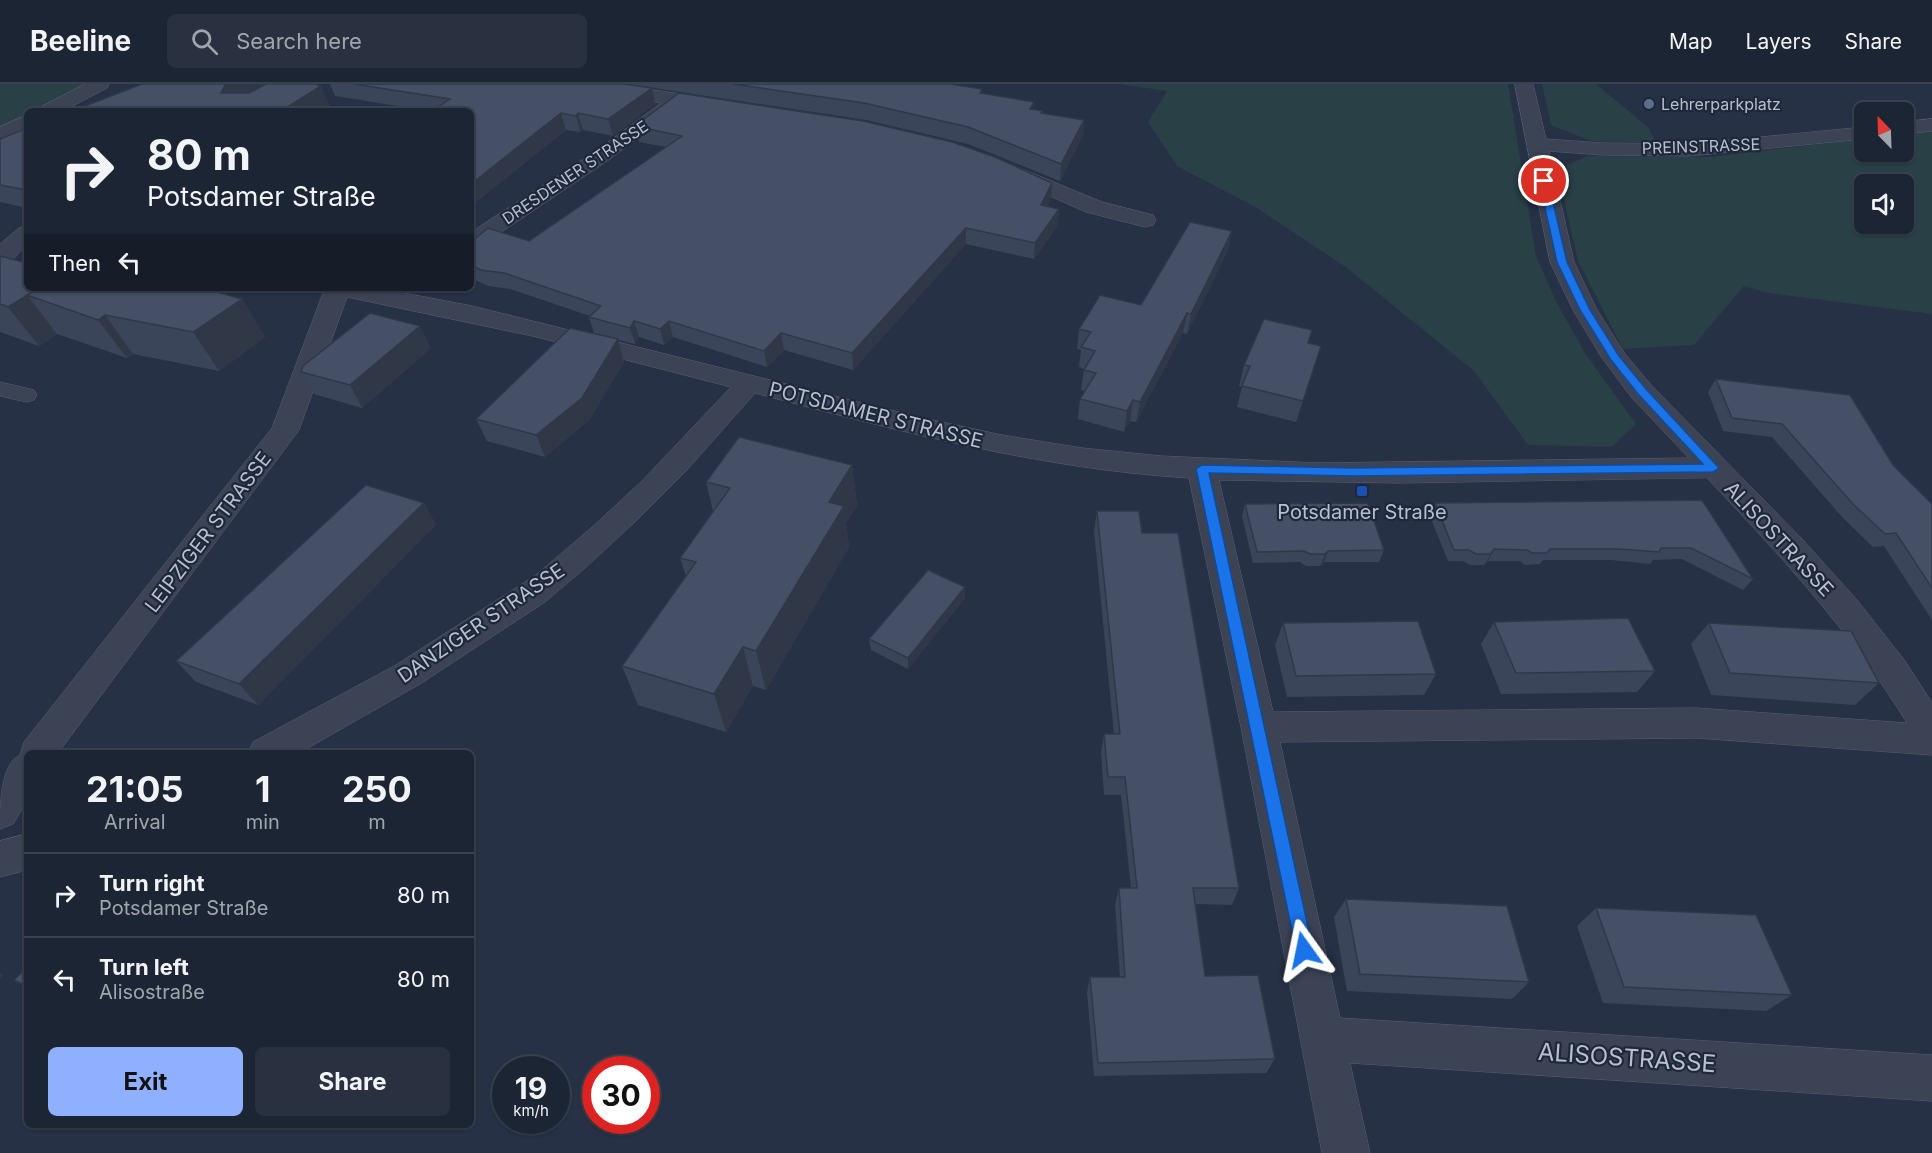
<!DOCTYPE html>
<html lang="en">
<head>
<meta charset="utf-8">
<style>
  :root { --surface:#1c2534; --page:#293140; --text:#f1f3f6; --muted:#a0a5ac; --line:#3a424f; --accent:#8eb0fe }
  body { margin:0; font-family:Inter,sans-serif; background:var(--page); color:var(--text); height:100vh; display:flex; flex-direction:column; font-size:22px; white-space:nowrap }
  * { box-sizing:border-box; margin:0 }
  p { font-size:20px; color:var(--muted) }
  .icon { flex:none; width:33px; height:33px; fill:none; stroke:currentColor; stroke-width:2; stroke-linecap:round; stroke-linejoin:round }
  .map { position:relative; flex:1; overflow:hidden }
  .drawer { position:absolute; left:24px; top:666px; width:450px; height:378px; display:flex; flex-direction:column; background:var(--surface); border-radius:9px; box-shadow:0 2px 4px #0004,0 0 0 2px var(--line) }
  .drawer>* { flex:none }
  .banner { position:absolute; left:24px; top:24px; width:450px; height:183px; border-radius:9px; box-shadow:0 2px 4px #0004,0 0 0 2px var(--line); background:#1c2534; color:var(--text); overflow:hidden }
  .needle { width:39px; rotate:337deg }
  .fabs { position:absolute; left:1854px; top:18px; display:grid; gap:12px }
  .fabs a { display:grid; place-items:center; width:60px; height:60px; border-radius:9px; background:var(--surface); box-shadow:0 2px 4px #0004,0 0 0 2px var(--line); font-size:30px }
  .speed { position:absolute; left:492px; top:972px; display:flex; gap:12px; font-size:30px; font-weight:700; text-align:center }
  .speed>* { display:grid; place-content:center; width:78px; height:78px; border-radius:50%; background:var(--surface); box-shadow:0 2px 4px #0004,0 0 0 2px var(--line); line-height:1 }
  .speed small { font-size:15px; font-weight:400 }
  .speed .limit { border:9px solid #d22; background:#fff; color:#111 }
  .pin { position:absolute; display:grid; place-items:center; width:51px; height:51px; color:#fff; margin:-26px; border:3px solid #fff; border-radius:50%; box-shadow:0 2px 6px #0007 }
  .me { position:absolute; width:66px; margin:-33px; rotate:348deg; stroke-linejoin:round; filter:drop-shadow(0 0 4px #0008) }
  .turn { display:flex; align-items:center; gap:21px; height:126px; padding:0 24px; font-size:27px }
  .turn .icon { width:78px; height:78px; stroke-width:2.5 }
  .turn b { display:block; font-size:42px; line-height:51px }
  .then { display:flex; align-items:center; height:57px; padding:0 24px; background:#0003; gap:12px; font-size:22px }
  .eta { display:flex; justify-content:space-evenly; align-items:center; height:102px; text-align:center }
  .eta b { font-size:36px; font-weight:700; line-height:42px }
  .button { display:flex; gap:12px; margin-top:auto; padding:12px 24px }
  .button a { flex:1; height:69px; border-radius:9px; background:var(--accent); color:#111; font-size:24px; font-weight:700; line-height:69px; text-align:center }
  .button a+a { background:var(--page); color:var(--text) }
  ul { padding:0; list-style:none }
  li { display:flex; align-items:center; gap:18px; height:84px; padding:0 24px; border-top:2px solid var(--line) }
  li div { flex:1 }
  li b { display:block; font-size:22px }
  li em { font-style:normal }
  header { display:flex; align-items:center; gap:36px; box-sizing:border-box; height:84px; padding:0 30px; background:var(--surface); border-bottom:2px solid var(--line) }
  header strong { font-size:28px }
  nav { display:flex; gap:33px; margin-inline-start:auto; font-size:21px }
  .search { width:420px; height:54px; background:var(--page); display:flex; align-items:center; gap:15px; box-sizing:border-box; padding:0 21px; border-radius:9px; color:var(--muted); font-size:22px }
  .map>svg:first-child { display:block }
  .green { fill:#284046; fill-rule:evenodd }
  .lines { fill:none; stroke-linecap:round; stroke-linejoin:round }
  .service-casing { stroke:#596172; stroke-width:1 }
  .minor-casing { stroke:#596172; stroke-width:1 }
  .service { fill:#3b4355; fill-rule:evenodd }
  .minor { fill:#3b4355; fill-rule:evenodd }
  .wall { fill:#3b4559 }
  .shaded-wall { fill:#303848 }
  .building { fill:#455067; stroke:#303848; stroke-width:1.5 }
  .route { fill:#1a73e8; stroke:#114b97; stroke-width:1.5 }
  .service-dot { fill:#5c6f8a; stroke:#1f283a; stroke-width:2 }
  .transit-dot { fill:#1a4fb4; stroke:#1f283a; stroke-width:2 }
  .labels { text-anchor:middle; stroke-width:4.5; stroke-linejoin:round; paint-order:stroke }
  .far-poi-label { font-size:16px; fill:#b8bfce; stroke:#1f283a; text-anchor:start }
  .far-street-label { font-size:16px; fill:#b8bfce; stroke:#1f283a }
  .street-label { font-size:20px; fill:#b8bfce; stroke:#1f283a }
  .poi-label { font-size:20px; fill:#b8bfce; stroke:#1f283a }
  .near-street-label { font-size:24px; fill:#b8bfce; stroke:#1f283a }
</style>
</head>
<body>
<header>
<strong>Beeline</strong>
<div class="search"><svg class="icon" aria-label="search" viewBox="0 0 24 24"><circle cx="10" cy="10" r="6"/><path d="M15 15l6 6"/></svg>Search here</div>
<nav><a>Map</a><a>Layers</a><a>Share</a></nav>
</header>
<div class="map">
<svg width="1932" height="1069" viewBox="0 0 1932 1069">
  <rect width="100%" height="100%" fill="#263145"/>
  <path class="green" d="M0,0H88L37,27H27V32L0,47Z
    M1119,0H1508L1536,172L1557,219L1585,269L1636,340L1612,363L1528,361L1474,287L1347,184L1257,124L1177,82L1148,38L1167,7Z
    M1542,0H1596L1648,43L1656,59L1591,57L1551,41Z
    M1932,47V230L1768,209L1744,202L1694,261L1623,265L1578,177L1557,86L1587,72L1710,73L1864,55V68H1904V50ZM1864,100H1904V140H1864Z"/>
  <g class="lines">
    <g class="service-casing">
      <path id="service" d="M0,298L34,306L37,311L34,316L27,318L0,312Z"/>
    </g>
    <g class="minor-casing">
      <path id="minor" d="M85,0H109L107,4L63,27H38L41,23Z
        M565,0H613L715,15L722,17L725,21L722,25L715,27L680,22L610,75L479,163L471,165V148L596,67L661,19L574,6L567,4Z
        M1515,0H1533L1546,55L1602,59L1689,60L1864,43V55L1689,72L1602,71L1549,67L1574,178L1597,226L1625,270L1652,302L1802,455L1857,516L1905,577L1932,619V671L1696,654L1280,658L1340,934L1932,971V1017L1350,979L1370,1069H1322L1241,643L1189,394C1041,385 898,347 755,309L687,386L637,436L585,484L545,518L420,600L299,669H248L253,658L396,581L536,491L590,445L642,397L731,303L537,253L347,213L299,346L58,669H27V717L13,740L0,745C0,723 0,680 20,671L24,658L272,344L325,204H378L472,222L923,334L1002,351L1082,364L1161,372L1318,379L1689,374L1632,314L1602,274L1573,226L1550,178ZM1707,394C1780,471 1851,548 1907,639L1696,624L1273,628L1219,396L1398,399Z
        M27,31V45L0,57V43Z
        M1932,35V47L1904,50V38Z
        M1010,80L1102,118L1153,131L1156,136L1153,141L1145,143L1086,128L1002,91L999,86L1002,81Z
        M27,142V160L8,181L0,183V160L19,144Z
        M27,750V786L0,793V757Z"/>
    </g>
    <use href="#service" class="service"/>
    <use href="#minor" class="minor"/>
  </g>
  <path class="wall" d="M330,0H624L652,4L655,20L613,52L583,46L580,48L566,46L472,121L471,119V27H429L335,12Z
    M627,0H950L982,5V9L1042,29L1084,36L1083,52L1060,97L968,60L866,36Z
    M635,42L1051,114L1047,122L1059,125L1058,141L1034,175L966,160L853,286L784,266L767,283L673,253L664,261L639,253L635,260L618,256L624,278L589,336L545,373L487,357L476,335L594,249L589,233L590,232L510,205L488,202L471,194V158L529,157L666,63L639,58Z
    M27,44V124L0,118V55Z
    M1232,147L1228,166L1187,250L1183,249L1136,338L1130,337L1124,348L1078,335L1080,315L1085,307L1081,306L1084,285L1079,283L1081,266L1077,265L1079,245L1141,221Z
    M0,172L27,204L242,215L265,253L219,287L133,270L127,274L57,250L39,262L0,248Z
    M1308,260L1314,283L1296,338L1237,323L1242,303L1239,302L1244,281Z
    M431,264L362,324L314,310L301,288Z
    M1716,295L1893,381L1932,420V536L1884,462L1873,463L1842,433L1772,353L1723,347L1708,308Z
    M852,381L857,422L846,439L849,463L766,606L753,602L726,648L638,621L622,582L686,492L680,474L713,427L706,398Z
    M1702,416L1753,495L1743,506L1682,475L1653,476L1650,480L1611,476H1543L1540,480L1525,481L1520,477H1488L1484,481H1470L1463,477H1448L1429,430L1435,419Z
    M424,419L436,441L258,621L196,598L176,577Z
    M1245,420L1384,466L1379,478H1324L1320,482H1306L1300,478L1253,479L1242,432Z
    M1097,427L1142,449L1239,804L1232,821L1195,820L1205,892L1275,975L1266,989L1094,992L1087,908L1090,893H1120L1115,821L1119,804H1131L1121,711H1104L1101,668L1104,650H1114L1094,447Z
    M965,514L908,585L871,566L869,555Z
    M1494,538L1655,587L1637,608L1501,610L1481,560Z
    M1283,539L1436,590L1424,611L1287,613L1275,561Z
    M1709,539L1879,599L1855,621L1711,611L1691,560Z
    M1346,815L1529,898L1512,915L1347,907L1334,833Z
    M1596,824L1792,911L1766,927L1603,919L1577,842Z"/>
  <path class="shaded-wall" d="M227,0H275L235,21L221,9L225,1Z
    M321,2L330,22L323,27H281Z
    M652,4L655,20L613,52L608,35Z
    M561,29L566,46L472,121L471,117V100Z
    M578,29L583,46L580,48L576,32Z
    M1084,36L1083,52L1060,97L1061,80Z
    M1052,99L1051,114L1040,137L1041,121Z
    M1059,125L1058,141L1034,175L1035,159Z
    M966,144V160L853,286L852,269Z
    M1232,147L1228,166L1187,250L1191,230Z
    M27,211L57,250L39,262L8,223Z
    M242,215L265,253L219,287L193,248Z
    M1187,229L1183,249L1136,338L1140,318Z
    M105,231L133,270L127,274L98,236Z
    M634,237L639,253L635,260L630,244Z
    M669,237L673,253L664,261L660,245Z
    M420,242L431,264L362,324L350,301Z
    M781,249L784,266L767,283L764,267Z
    M618,255L624,278L589,336L545,373L536,351Z
    M1133,316L1130,337L1124,348L1127,327Z
    M852,381L857,422L846,439L849,463L766,606L756,567L829,418Z
    M424,419L436,441L258,621L239,600Z
    M1494,465L1488,477L1484,481L1491,470Z
    M1328,467L1324,478L1320,482L1325,470Z
    M965,503V514L908,585V574Z
    M743,563L753,602L726,648L714,610Z
    M0,888L4,891L0,895Z"/>
  <path class="building" d="M142,0H227L225,1L221,9H249L266,0H316L321,2L281,27H72Z
    M354,0H624L652,4L608,35L578,29L576,32L561,29L471,100V27H432L450,15Z
    M733,0H950L982,5L980,9L1034,18L1030,25L1043,27L1041,29L1084,36L1061,80L968,43L864,19Z
    M679,9L863,37L952,58L995,73L1052,99L1041,121L1059,125L1035,159L966,144L852,269L781,249L764,267L669,237L660,245L634,237L630,244L589,233L601,222L504,189L481,186L471,181V158L488,144L529,157L682,52L635,42Z
    M27,44V106L0,101V55Z
    M1190,138L1232,147L1191,230L1187,229L1140,318L1133,316L1127,327L1080,315L1096,289L1084,286L1095,267L1081,263L1091,248L1079,245L1100,211L1141,221Z
    M0,172L27,179V204H39L8,223L0,220Z
    M40,204H203L242,215L193,248L105,231L98,236L27,211Z
    M370,229L420,242L350,301L301,288L303,282Z
    M1264,235L1312,246L1308,259L1321,262L1303,317L1242,302L1250,282L1244,281Z
    M570,244L618,255L582,314L536,351L476,335Z
    M1716,295L1850,311L1893,381L1932,420V504L1896,449L1885,450L1853,420L1782,340L1732,334Z
    M739,353L852,381L829,418L844,422L756,567L743,563L714,610L622,582L696,478L680,474L730,404L706,398Z
    M366,401L424,419L239,600L176,577Z
    M1702,416L1753,495L1691,464H1661L1659,468L1619,465H1550L1547,469H1532L1527,466L1494,465L1491,470H1476L1469,466H1454L1435,419Z
    M1368,419L1384,466L1328,467L1325,470H1310L1304,467L1257,468L1245,420Z
    M1097,427H1139L1142,449H1178L1239,804H1193L1205,892L1258,891L1275,975L1098,979L1090,893H1125L1119,804H1137L1125,693H1108L1104,650H1120Z
    M928,486L965,503L908,574L869,555Z
    M1628,534L1655,587L1516,589L1494,538Z
    M1418,537L1436,590L1296,592L1283,539Z
    M1709,539L1851,547L1879,599L1730,589Z
    M1346,815L1507,822L1529,898L1360,890Z
    M1596,824L1756,831L1792,911L1624,903Z
    M27,883V903L14,896Z"/>
  <path class="route" d="M1544,94L1548,97L1567,178L1590,226L1619,272L1646,305L1719,384L1713,388L1353,392L1209,389L1313,866L1310,872L1304,874L1298,872L1296,866L1196,385L1202,381L1353,384L1703,380L1638,310L1611,276L1580,226L1557,178L1539,97Z"/>
  <circle class="service-dot" cx="1649" cy="20" r="6"/>
  <rect class="transit-dot" x="1356" y="401" width="12" height="12" rx="3"/>
  <g class="labels">
    <g class="far-poi-label">
      <text x="1661" y="26">Lehrerparkplatz</text>
    </g>
    <g class="far-street-label">
      <text transform="translate(1701 62) rotate(-2)" y="6">PREINSTRASSE</text>
      <text transform="translate(575 88) rotate(-34)" y="6">DRESDENER STRASSE</text>
    </g>
    <g class="street-label">
      <text transform="translate(876 331) rotate(14)" y="7">POTSDAMER STRASSE</text>
      <text transform="translate(208 448) rotate(-53)" y="7">LEIPZIGER STRASSE</text>
      <text transform="translate(1779 455) rotate(47)" y="7">ALISOSTRASSE</text>
      <text transform="translate(481 539) rotate(-34)" y="7">DANZIGER STRASSE</text>
    </g>
    <g class="poi-label">
      <text x="1362" y="435">Potsdamer Straße</text>
    </g>
    <g class="near-street-label">
      <text transform="translate(1627 974) rotate(4)" y="8">ALISOSTRASSE</text>
    </g>
  </g>
</svg>
<div class="fabs">
<a><svg class="needle" viewBox="-14 -14 28 28"><path d="M0-13l5 13h-10z" fill="#e53935"/><path d="M0 13l5-13h-10z" fill="#a0a5ac"/></svg></a>
<a><svg class="icon" aria-label="sound" viewBox="0 0 24 24"><path d="M4 9h4l5-4v14l-5-4H4zM17 9q2 3 0 6"/></svg></a>
</div>
<div class="speed"><div>19<small>km/h</small></div><div class="limit">30</div></div>
<div class="pin" style="left:1544px;top:97px;background:#d93025"><svg class="icon" aria-label="arrive" viewBox="0 0 24 24"><path d="M6 21V4h12l-3 4 3 4H6"/></svg></div>
<svg class="me" style="left:1304px;top:866px" viewBox="-20 -20 40 40"><path d="M0-17L14 15 0 8-14 15z" fill="#1a73e8" stroke="#fff" stroke-width="4"/></svg>
<div class="banner">
<div class="turn"><svg class="icon" aria-label="right" viewBox="0 0 24 24"><path d="M7 20v-9h11M14 6l5 5-5 5"/></svg><div><b>80 m</b>Potsdamer Straße</div></div>
<div class="then">Then<svg class="icon" aria-label="left" viewBox="0 0 24 24"><path d="M17 20v-9H6M10 6l-5 5 5 5"/></svg></div>
</div>
<section class="drawer">
<div class="eta">
<div><b>21:05</b><p>Arrival</p></div>
<div><b>1</b><p>min</p></div>
<div><b>250</b><p>m</p></div>
</div>
<ul>
<li><svg class="icon" aria-label="right" viewBox="0 0 24 24"><path d="M7 20v-9h11M14 6l5 5-5 5"/></svg><div><b>Turn right</b><p>Potsdamer Straße</p></div><em>80 m</em></li>
<li><svg class="icon" aria-label="left" viewBox="0 0 24 24"><path d="M17 20v-9H6M10 6l-5 5 5 5"/></svg><div><b>Turn left</b><p>Alisostraße</p></div><em>80 m</em></li>
</ul>
<div class="button"><a>Exit</a><a>Share</a></div>
</section>
</div>
</body>
</html>
